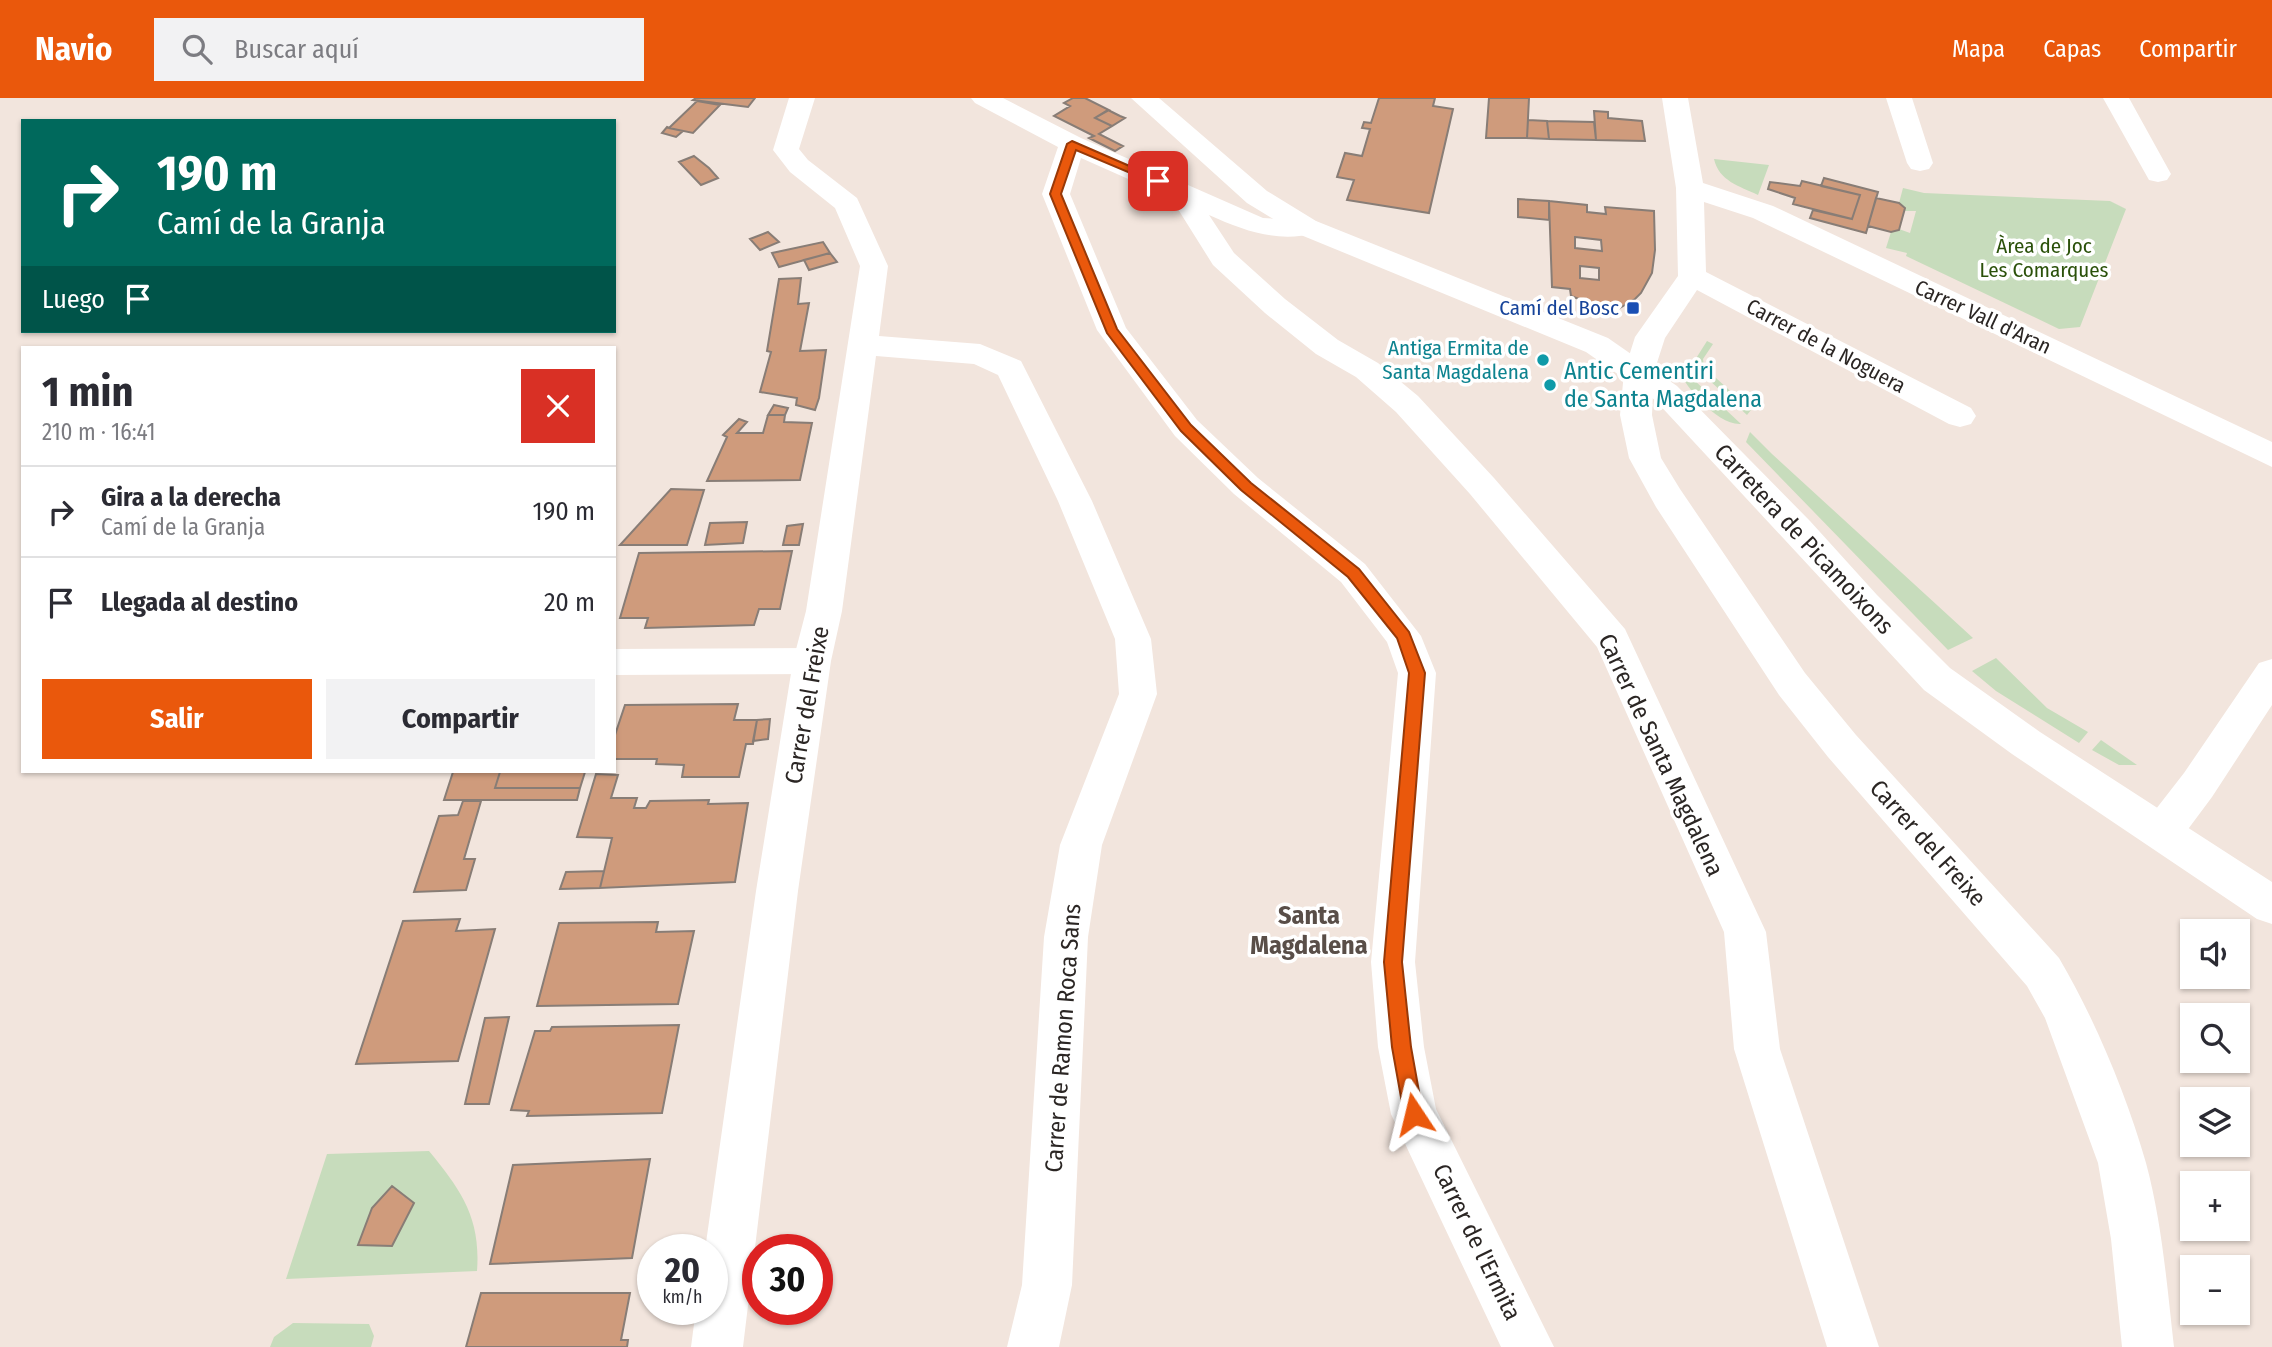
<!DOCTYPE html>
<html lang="es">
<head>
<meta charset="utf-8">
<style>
  :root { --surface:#fff; --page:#f2f2f3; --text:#2b2b33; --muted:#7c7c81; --line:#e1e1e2; --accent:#ea580c }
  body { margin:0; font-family:"Fira Sans Condensed",sans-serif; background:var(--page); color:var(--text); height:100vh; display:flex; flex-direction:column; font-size:26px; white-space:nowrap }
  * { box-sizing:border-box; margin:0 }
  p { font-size:23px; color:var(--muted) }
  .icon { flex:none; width:38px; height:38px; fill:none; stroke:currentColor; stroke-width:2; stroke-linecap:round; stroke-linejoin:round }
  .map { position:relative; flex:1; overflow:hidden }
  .side { position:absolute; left:21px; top:248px; width:595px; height:427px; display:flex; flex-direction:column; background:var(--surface); border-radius:0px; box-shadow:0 2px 5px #0004 }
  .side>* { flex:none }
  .hud { position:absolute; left:21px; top:21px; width:595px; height:214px; border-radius:0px; box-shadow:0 2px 5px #0004; background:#00695c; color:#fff; overflow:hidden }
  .buttons { position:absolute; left:2180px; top:821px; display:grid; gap:14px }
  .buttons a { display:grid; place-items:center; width:70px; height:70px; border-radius:0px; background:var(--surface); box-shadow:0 2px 5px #0004; font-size:35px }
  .speed { position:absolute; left:637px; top:1136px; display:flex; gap:14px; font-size:35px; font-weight:700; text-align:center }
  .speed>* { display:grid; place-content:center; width:91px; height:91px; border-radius:50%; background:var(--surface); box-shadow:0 2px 5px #0004; line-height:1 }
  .speed small { font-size:18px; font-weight:400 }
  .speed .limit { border:10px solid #d22; background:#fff; color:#111 }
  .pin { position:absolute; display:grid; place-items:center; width:60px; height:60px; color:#fff; margin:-30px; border-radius:14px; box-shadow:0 4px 10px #0006 }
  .me { position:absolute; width:77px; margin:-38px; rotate:350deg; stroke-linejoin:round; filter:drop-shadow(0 0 5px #0008) }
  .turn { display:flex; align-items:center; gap:24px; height:147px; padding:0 21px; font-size:32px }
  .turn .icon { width:91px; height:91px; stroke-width:2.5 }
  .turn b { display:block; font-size:49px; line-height:60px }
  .then { display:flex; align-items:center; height:66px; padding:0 21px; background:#0003; gap:14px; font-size:26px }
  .round { display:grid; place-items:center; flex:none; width:74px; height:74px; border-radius:0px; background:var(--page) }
  .headline { display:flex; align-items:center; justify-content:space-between; height:119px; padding:0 21px }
  h1 { font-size:42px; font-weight:700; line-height:52px }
  .primary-button { display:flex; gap:14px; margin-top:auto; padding:14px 21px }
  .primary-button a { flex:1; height:80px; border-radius:0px; background:var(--accent); color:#fff; font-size:28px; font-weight:700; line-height:80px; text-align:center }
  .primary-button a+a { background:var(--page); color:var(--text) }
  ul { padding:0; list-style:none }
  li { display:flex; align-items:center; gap:21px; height:91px; padding:0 21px; border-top:2px solid var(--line) }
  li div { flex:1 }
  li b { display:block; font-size:26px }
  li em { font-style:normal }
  header { display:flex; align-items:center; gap:42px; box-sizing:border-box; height:98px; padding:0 35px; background:var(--accent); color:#fff }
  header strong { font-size:33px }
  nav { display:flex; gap:38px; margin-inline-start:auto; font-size:24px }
  .search { width:490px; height:63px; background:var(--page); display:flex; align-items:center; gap:18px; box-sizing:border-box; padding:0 24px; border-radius:0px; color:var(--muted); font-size:26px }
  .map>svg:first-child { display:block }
  .green { fill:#c7dcbc; fill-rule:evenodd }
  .building { fill:#cf9b7c; stroke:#887d76; stroke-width:2; fill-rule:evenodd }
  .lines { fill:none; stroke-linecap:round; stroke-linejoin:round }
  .service { fill:#fff; fill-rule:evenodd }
  .minor { fill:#fff; fill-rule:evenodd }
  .secondary { fill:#fff; fill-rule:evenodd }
  .route { fill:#ea580c; stroke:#983908; stroke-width:2 }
  .transit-dot { fill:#1a4fb4; stroke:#fff; stroke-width:2.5 }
  .culture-dot { fill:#0f9aa8; stroke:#fff; stroke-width:2.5 }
  .labels { text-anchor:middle; stroke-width:7; stroke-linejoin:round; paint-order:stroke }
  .far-park-label { font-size:21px; fill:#2b510a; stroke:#fff }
  .far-transit-label { font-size:21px; fill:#164399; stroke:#fff; text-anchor:end }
  .far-street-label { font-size:21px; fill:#2b2624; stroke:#fff }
  .far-culture-label { font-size:21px; fill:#0d838f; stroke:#fff; text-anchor:end }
  .culture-label { font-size:24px; fill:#0d838f; stroke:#fff; text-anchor:start }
  .street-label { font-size:24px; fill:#2b2624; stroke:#fff }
  .neighbourhood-label { font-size:26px; font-weight:bold; fill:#594e48; stroke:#fff }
</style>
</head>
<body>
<header>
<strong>Navio</strong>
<div class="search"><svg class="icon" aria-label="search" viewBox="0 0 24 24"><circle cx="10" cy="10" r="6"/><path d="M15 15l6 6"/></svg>Buscar aquí</div>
<nav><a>Mapa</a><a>Capas</a><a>Compartir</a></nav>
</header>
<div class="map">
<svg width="2272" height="1249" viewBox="0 0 2272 1249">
  <rect width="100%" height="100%" fill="#f2e5dd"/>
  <path class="green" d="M1714,61L1769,67L1758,97C1739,88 1719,83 1714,61Z
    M1903,90L1924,95L2110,103L2126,111L2080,229L2059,231L1906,158L1907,155L1886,150L1891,134L1899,131L1910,135L1916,113H1904L1899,105Z
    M1707,243L1713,246L1703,261L1704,269L1751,312L1747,317L1696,270L1695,262Z
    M1676,265L1741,326C1718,328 1681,286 1676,265Z
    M1750,334L1772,356L1973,540L1948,552L1746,344Z
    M1996,560L2047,610L2088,634L2079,645L1996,593L1972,573Z
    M2101,642L2137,667H2119L2092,652Z
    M429,1053C461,1092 481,1120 477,1173L286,1181L327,1056ZM392,1088L414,1105L392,1148L359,1147L372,1110Z
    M293,1225L369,1226L374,1238L371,1249H270L274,1239Z"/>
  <path class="building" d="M696,0H755L748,9L693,2Z
    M1073,0H1085L1109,12L1095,20L1112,28L1099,36L1123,48L1115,53L1089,40L1094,38L1054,18L1070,8L1064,5Z
    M1379,0H1435L1433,8L1453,11L1429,115L1347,102L1354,82L1337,79L1345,55L1362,58L1370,31L1362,30L1364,24L1371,25Z
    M1489,0H1529L1527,40H1486Z
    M697,3L720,7L693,35L669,30Z
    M1108,12L1120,18L1125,20L1112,28L1095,20Z
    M1594,13L1608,14V20L1642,23L1645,43L1596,42Z
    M1528,22L1547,23L1549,41L1527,40Z
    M1547,23L1594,24L1596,42L1549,41Z
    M667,29L669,30L683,33L676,39L662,35Z
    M694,58L709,70L718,80L701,87L679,64Z
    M1824,80L1878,94L1866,135L1810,120L1813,112L1852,121L1860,97L1821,88Z
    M1802,83L1860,97L1852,121L1793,106L1795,100L1768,91L1770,84L1800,88Z
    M1876,100L1899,105L1905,110L1899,132L1891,134L1868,128Z
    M1518,101L1549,103V122L1518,119Z
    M1549,103L1587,107V114L1606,116L1605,109L1654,113L1655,152L1652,175L1641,195L1635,201L1618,211H1605L1571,198L1570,191L1552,189ZM1575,139L1601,142L1602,153L1575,150ZM1580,168L1599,170V182L1580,180Z
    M768,134L779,144L760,152L750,141Z
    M823,144L830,155L779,169L772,155Z
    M830,155L837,164L809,172L804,162Z
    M801,180L798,206L809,205L800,253L826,252L819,300L815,312L796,307L797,300L760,294L771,254L767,253L779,181Z
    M774,307L788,310L785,317H768Z
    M768,317H785L784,324L812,325L800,382L707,383L727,339L723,337L739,321L747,324L737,335H763Z
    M671,391L704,392L687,447H620Z
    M747,424L743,445L705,447L710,425Z
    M803,426L799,447H783L787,428Z
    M792,453L780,511H759L754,527L645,530L648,520H620L639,455Z
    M738,606L734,622H757L753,646H746L739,679H682L684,667L656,666L657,661H614V640L625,607Z
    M770,621L768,641L753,643L757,622Z
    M453,674H500L495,690H580L577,702H444Z
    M500,674H585L580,690H495Z
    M596,676L618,677L611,700H637L634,710H646L650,703L709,702L708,706L748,705L735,784L600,790L612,740L577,739Z
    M463,703H481L464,761H475L466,792L414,794L439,718L458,717Z
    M604,773L600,790L560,791L566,774Z
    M460,821L456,833L495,831L458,963L356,966L403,823Z
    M658,824L656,834L694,833L678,906L537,908L559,825Z
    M509,919L489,1006H465L485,920Z
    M679,927L662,1015L527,1018L529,1013L511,1012L535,933H550L552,929Z
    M650,1061L632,1160L490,1166L513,1067Z
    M392,1088L414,1105L392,1148L358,1147L372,1110Z
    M481,1195H630L621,1242H628L627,1249H466Z"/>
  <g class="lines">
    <path class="service" d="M812,550L823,554L828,563L823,572L812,576L614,577V551Z"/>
    <path class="minor" d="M789,0H815L799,51L808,62L857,100L888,168L879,238L980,246L1021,263L1092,403L1151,541L1157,596L1102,747L1088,839L1072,1187L1059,1249H1007L1022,1187L1044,839L1060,747L1119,596L1115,541L1058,403L998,277L974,266L876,258L842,513L831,563L798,793L743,1249H691L696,1211H712V1152H705L756,793L793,563L806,513L860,168L835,110L790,74L773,52Z
      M971,0H1003L1081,40L1263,120L1316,123L1320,129L1316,135C1277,145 1245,133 1209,117L1234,155L1285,201L1338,242L1378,265L1418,298L1494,380L1625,531L1766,834L1780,951L1879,1249H1827L1734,951L1724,834L1597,549L1470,396L1396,314L1356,279L1316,256L1265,215L1213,167L1171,100L1081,60L1070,96L1126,230L1197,322L1258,380L1365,466L1421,538L1436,575L1415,864L1424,949L1436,1011L1554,1249H1501L1391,1016L1378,949L1371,864L1398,575L1387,544L1341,484L1234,396L1175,338L1097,232L1042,96L1058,49L975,5Z
      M1662,0H1688L1703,85L1773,108L2272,344V369L1753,120L1704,104L1706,174L1971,310L1976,318L1971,326L1960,329L1949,326L1697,192L1665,240L1654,274L1652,317L1661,360L1680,391L1805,575L1856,637L2059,860C2094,919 2127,998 2146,1065C2162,1124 2167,1188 2174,1249H2122L2111,1141L2098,1065L2045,920L2027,888L1828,659L1779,597L1656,409L1629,360L1620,317L1624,274L1635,239L1678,178L1676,90Z
      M1886,0H1912L1933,65L1929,71L1920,73L1911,71L1907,65Z
      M2103,0H2129L2171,76L2167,82L2158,84L2149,82Z
      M2272,561V607L2212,699L2177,746L2163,751L2149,746L2143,733L2149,720L2184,675L2259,565Z"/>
    <path class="secondary" d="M1131,0H1159L1267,93L1316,123L1608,240L1677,288L1810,423L1877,497L1950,570L2040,634L2272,784V826L2257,821L2012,656L1924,592L1655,302L1586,254L1296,135L1247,105Z"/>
  </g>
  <path class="route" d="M1072,43L1164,83L1154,85L1076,52L1061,96L1117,231L1191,327L1251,385L1359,471L1409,534L1425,575L1402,864L1411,949L1423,1016L1421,1023L1414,1026L1407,1023L1404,1016L1392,949L1384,864L1409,575L1397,540L1348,479L1241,392L1181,333L1107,235L1050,96L1067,46Z"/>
  <rect class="transit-dot" x="1626" y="203" width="14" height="14" rx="3.5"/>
  <g class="culture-dot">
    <circle cx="1543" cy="262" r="7"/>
    <circle cx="1550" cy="287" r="7"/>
  </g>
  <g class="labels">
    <g class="far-park-label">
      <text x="2044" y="155">Àrea de Joc<tspan x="2044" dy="24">Les Comarques</tspan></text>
    </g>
    <g class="far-transit-label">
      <text x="1619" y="217">Camí del Bosc</text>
    </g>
    <g class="far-street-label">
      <text transform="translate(1983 219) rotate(25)" y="7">Carrer Vall d'Aran</text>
      <text transform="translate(1826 248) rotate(28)" y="7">Carrer de la Noguera</text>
    </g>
    <g class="far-culture-label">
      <text x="1529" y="257">Antiga Ermita de<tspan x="1529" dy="24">Santa Magdalena</tspan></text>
    </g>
    <g class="culture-label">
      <text x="1564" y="281">Antic Cementiri<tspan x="1564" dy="28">de Santa Magdalena</tspan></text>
    </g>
    <g class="street-label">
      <text transform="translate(1804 441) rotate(47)" y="8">Carretera de Picamoixons</text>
      <text transform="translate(807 607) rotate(-80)" y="8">Carrer del Freixe</text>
      <text transform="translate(1661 657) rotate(65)" y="8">Carrer de Santa Magdalena</text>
      <text transform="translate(1928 745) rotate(48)" y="8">Carrer del Freixe</text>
      <text transform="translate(1063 940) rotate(-86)" y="8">Carrer de Ramon Roca Sans</text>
      <text transform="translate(1477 1144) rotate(64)" y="8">Carrer de l'Ermita</text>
    </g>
    <g class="neighbourhood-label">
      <text x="1309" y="826">Santa<tspan x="1309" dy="30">Magdalena</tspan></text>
    </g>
  </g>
</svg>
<div class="buttons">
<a><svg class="icon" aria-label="sound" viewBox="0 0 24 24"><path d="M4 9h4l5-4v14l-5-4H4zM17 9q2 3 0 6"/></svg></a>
<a><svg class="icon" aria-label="search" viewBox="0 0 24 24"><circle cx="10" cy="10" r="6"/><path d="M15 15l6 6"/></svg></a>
<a><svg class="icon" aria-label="layers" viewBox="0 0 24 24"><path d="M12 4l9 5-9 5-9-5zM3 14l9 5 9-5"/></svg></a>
<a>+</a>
<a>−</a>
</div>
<div class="speed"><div>20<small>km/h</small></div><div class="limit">30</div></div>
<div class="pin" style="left:1158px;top:83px;background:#d93025"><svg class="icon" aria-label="arrive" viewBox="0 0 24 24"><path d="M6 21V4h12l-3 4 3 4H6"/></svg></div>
<svg class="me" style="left:1414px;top:1016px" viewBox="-20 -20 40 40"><path d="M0-17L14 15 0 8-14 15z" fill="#ea580c" stroke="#fff" stroke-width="4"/></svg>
<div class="hud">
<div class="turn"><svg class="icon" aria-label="right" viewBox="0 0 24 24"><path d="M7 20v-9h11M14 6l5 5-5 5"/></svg><div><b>190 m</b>Camí de la Granja</div></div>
<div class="then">Luego<svg class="icon" aria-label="arrive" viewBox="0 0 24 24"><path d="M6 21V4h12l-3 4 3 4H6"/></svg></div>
</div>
<section class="side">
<div class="headline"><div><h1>1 min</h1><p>210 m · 16:41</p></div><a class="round" style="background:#d93025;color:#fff"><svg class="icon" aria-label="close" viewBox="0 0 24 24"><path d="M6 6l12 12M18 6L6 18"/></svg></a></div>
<ul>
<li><svg class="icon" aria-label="right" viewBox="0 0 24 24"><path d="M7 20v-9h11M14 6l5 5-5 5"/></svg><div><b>Gira a la derecha</b><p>Camí de la Granja</p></div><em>190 m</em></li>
<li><svg class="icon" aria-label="arrive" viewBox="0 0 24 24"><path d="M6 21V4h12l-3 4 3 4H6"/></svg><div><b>Llegada al destino</b></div><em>20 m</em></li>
</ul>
<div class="primary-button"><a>Salir</a><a>Compartir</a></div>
</section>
</div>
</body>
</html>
